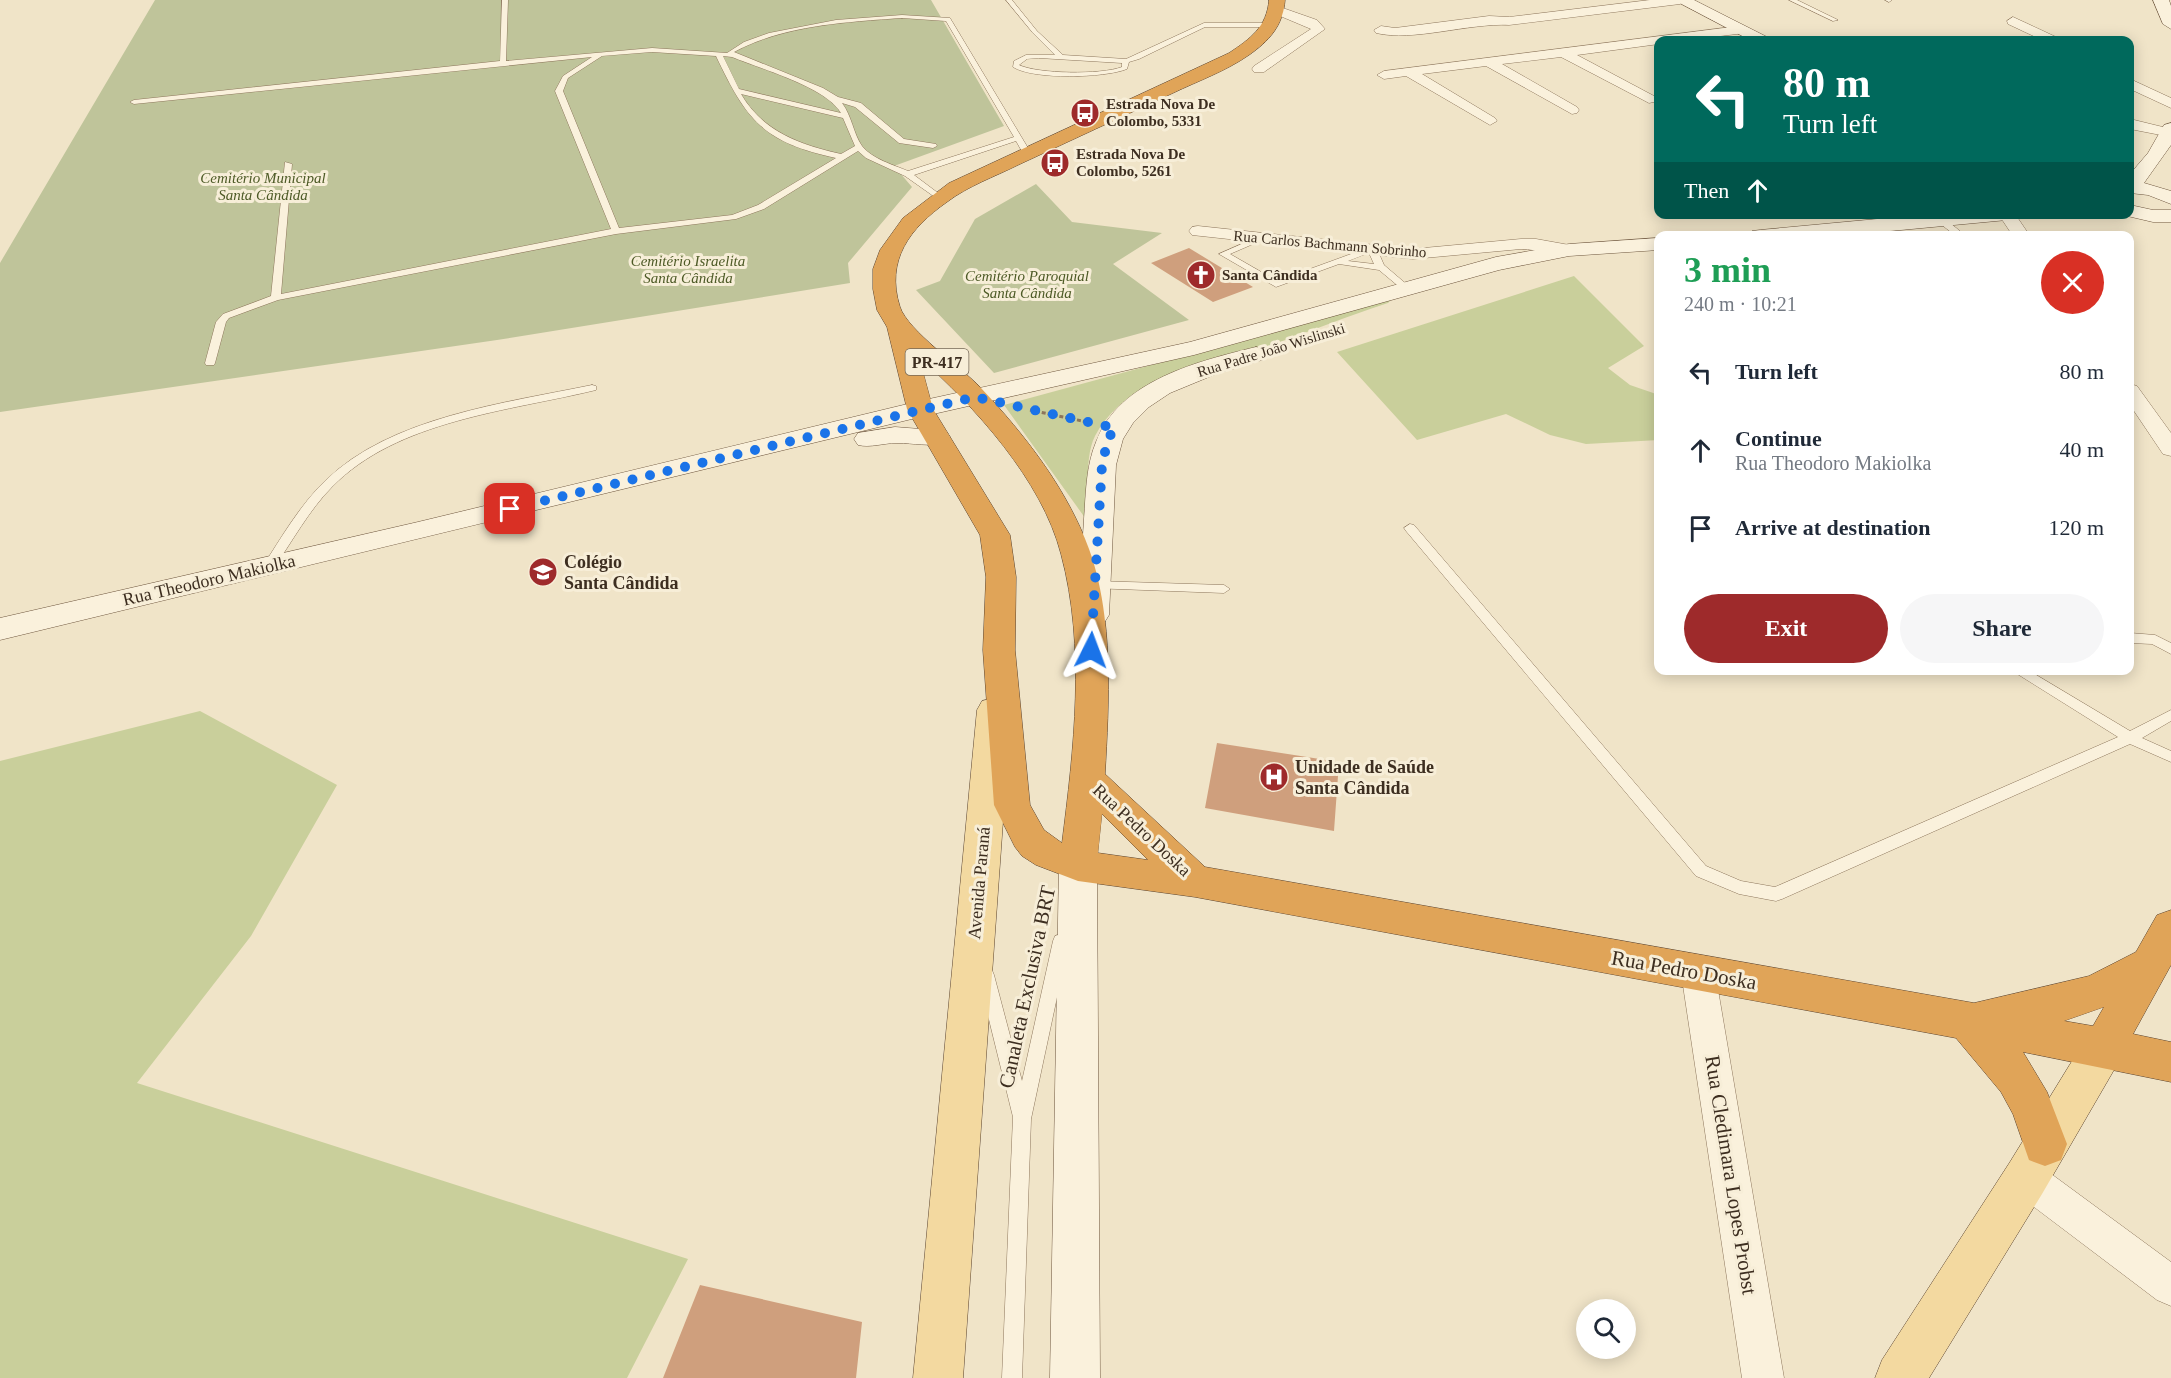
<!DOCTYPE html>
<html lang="en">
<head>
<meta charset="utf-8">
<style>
  :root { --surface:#fff; --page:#f6f6f7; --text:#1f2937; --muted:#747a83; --accent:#9e2a2b }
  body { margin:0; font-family:Georgia,serif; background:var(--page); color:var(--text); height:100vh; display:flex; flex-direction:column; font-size:22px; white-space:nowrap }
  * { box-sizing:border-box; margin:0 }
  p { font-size:20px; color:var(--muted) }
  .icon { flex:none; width:33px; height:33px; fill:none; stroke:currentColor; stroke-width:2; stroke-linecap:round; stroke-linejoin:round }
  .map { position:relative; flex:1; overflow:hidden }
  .drawer { position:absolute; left:1654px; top:231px; width:480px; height:444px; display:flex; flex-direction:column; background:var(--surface); border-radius:12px; box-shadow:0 3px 15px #0003 }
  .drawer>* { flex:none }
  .banner { position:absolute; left:1654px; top:36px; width:480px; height:183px; border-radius:12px; box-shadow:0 3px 15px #0003; background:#00695c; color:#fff; overflow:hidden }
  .controls { position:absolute; left:1576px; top:1299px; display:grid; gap:12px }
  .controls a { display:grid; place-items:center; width:60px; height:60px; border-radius:50%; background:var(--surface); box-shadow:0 3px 15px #0003; font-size:30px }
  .pin { position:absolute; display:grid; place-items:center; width:51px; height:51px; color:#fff; margin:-26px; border-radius:12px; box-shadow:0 3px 9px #0006 }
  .me { position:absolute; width:66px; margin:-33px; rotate:3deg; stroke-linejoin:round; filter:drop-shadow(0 0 4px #0008) }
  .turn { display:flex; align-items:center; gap:21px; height:126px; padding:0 30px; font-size:27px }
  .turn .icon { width:78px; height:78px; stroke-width:2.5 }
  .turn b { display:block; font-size:42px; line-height:51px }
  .then { display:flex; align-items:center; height:57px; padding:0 30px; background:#0003; gap:12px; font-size:22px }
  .round { display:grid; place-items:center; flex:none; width:63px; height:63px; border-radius:32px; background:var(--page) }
  .summary { display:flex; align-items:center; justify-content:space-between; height:102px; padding:0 30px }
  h1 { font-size:36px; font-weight:600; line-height:45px; color:#1e9e55 }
  .button { display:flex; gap:12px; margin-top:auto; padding:12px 30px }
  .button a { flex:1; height:69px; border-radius:36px; background:var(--accent); color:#fff; font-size:24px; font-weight:600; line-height:69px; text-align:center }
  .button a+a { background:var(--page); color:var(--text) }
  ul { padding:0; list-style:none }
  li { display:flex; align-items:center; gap:18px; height:78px; padding:0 30px }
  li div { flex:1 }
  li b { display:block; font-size:22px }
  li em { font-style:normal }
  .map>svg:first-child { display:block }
  .green { fill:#c9cf9b }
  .cemetery { fill:#bfc49a }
  .building { fill:#cf9f7d }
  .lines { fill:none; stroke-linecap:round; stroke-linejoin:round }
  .lane-casing { stroke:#8d765c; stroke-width:1 }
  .street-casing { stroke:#8d765c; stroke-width:1 }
  .secondary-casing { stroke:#6f573f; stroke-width:1 }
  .primary-casing { stroke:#5b4430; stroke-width:1 }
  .highway-casing { stroke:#5b4430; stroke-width:1 }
  .path { stroke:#8d765c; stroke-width:3; stroke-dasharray:4 2; stroke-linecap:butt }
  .lane { fill:#faf1dc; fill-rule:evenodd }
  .street { fill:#faf1dc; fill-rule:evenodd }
  .secondary { fill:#faf1dc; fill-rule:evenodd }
  .primary { fill:#f3d9a0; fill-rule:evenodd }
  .highway { fill:#e0a458; fill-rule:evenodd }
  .route { stroke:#1a73e8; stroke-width:10; stroke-dasharray:0 18 }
  .labels { text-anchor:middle; stroke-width:6; stroke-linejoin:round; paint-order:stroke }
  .far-poi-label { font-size:15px; font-weight:bold; fill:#3d2e20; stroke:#f7eed8; text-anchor:start }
  .far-park-label { font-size:15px; font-style:italic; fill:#4d5a26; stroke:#f7eed8 }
  .far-street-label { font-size:15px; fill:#3d2e20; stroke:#f7eed8 }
  .shield { fill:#f7eed8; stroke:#756857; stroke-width:1.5 }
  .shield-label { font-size:16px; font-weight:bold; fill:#3d2e20 }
  .poi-label { font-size:18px; font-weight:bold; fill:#3d2e20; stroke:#f7eed8; text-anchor:start }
  .street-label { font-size:18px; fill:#3d2e20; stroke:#f7eed8 }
  .near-street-label { font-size:21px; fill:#3d2e20; stroke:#f7eed8 }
</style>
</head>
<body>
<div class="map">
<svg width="2171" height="1378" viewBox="0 0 2171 1378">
  <rect width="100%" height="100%" fill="#f0e4c8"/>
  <path class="green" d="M1574,276L1644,346L1608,368L1630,385L1659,395V440L1586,444L1550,435L1506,414L1417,440L1337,352Z
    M1391,300L1388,303C1344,317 1302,335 1259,349C1222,360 1180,369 1146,387C1125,398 1106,415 1095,436C1084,457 1089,499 1088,522L1004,405Z
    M200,711L337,785L251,936L137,1083L688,1259L627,1378H0V761Z"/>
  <path class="cemetery" d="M155,0H931L1004,126L894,166L912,187L848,263L850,283L497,340L0,412V263Z
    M1036,184L1072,222L1162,233L1113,264L1189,320L994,373L916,290L940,281L975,219Z"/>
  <path class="building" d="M1189,248L1253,287L1213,302L1151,263Z
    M1217,743L1339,762L1334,831L1205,808Z
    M700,1285L862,1322L856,1378H663Z"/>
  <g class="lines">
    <g class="lane-casing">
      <path id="lane" d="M502,0H508L506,61L652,48L727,53L744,42L769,33L836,20L902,15L950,18L1031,153L1024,155L1016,141L914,175L942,196L943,198L939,200L905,176L866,158L858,151L764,209L736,219L616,234L278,300L229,318L226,322L215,363L214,365H206L205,363L216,322L223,314L271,296L285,162L292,164L281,294L611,229L555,91L563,76L592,57L134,104L130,102L134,100L500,61ZM902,18L946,21L1014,137L908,171C894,165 872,159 862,146C853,133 852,116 842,103L855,107L899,143L933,148L937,146L936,144L904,139L861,103L838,97L823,88L734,52C784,25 847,22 902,18ZM652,52L716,56C747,121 763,142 836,158L758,205L732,215L619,228L563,91L568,78L602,56ZM723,56L732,57C761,69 826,87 841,113L739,89ZM741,94L843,118L855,146L841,154C801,145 763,132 741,94Z
        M1006,0H1012L1037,31L1063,55L1126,59L1204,23H1272L1275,25L1272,27H1205L1139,59L1129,62L1127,69C1105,78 1033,80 1013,67L1014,61L1026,55H1055L1033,33ZM1039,58L1122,63V67C1101,75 1038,74 1019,65L1027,59Z
        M1789,0H1797L1838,20L1833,21Z
        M1885,0H1892L1889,2Z
        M1941,217L1944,218L1966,236H1956L1938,222V218Z
        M1872,224H1878L1894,236H1883L1872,228Z
        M1260,236L1267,238L1230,254L1277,281L1373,246L1377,249L1384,265L1411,288L1403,290L1379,270L1339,264L1276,287L1219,254ZM1369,253L1374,264L1348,261Z
        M592,385L596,386V390C510,411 397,420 332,487C309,510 292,542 273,569L269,570L263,566C281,538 300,505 325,481C390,417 505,403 592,385Z
        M1410,524L1414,525L1706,866L1741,881L1775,887L2118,737L2011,670H2028L2130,731L2171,710V721L2142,738L2171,751V762L2130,744L1782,899L1776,901L1739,894L1696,876L1406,531L1404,528Z
        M1095,581L1224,585L1230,589L1224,593L1091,588L1089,585L1091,582Z
        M2130,633L2155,635L2171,643V654L2152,644L2130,643Z
        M1061,934L1067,936L1069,941L1031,1119L1022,1378H1002L1013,1117L978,975L980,970L986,968L992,970L994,975L1022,1081L1053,941L1055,936Z"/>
    </g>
    <g class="street-casing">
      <path id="street" d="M1650,0H1686L1680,4L1509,25C1468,23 1413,42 1376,33L1374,30L1381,26L1395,28L1489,16L1509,17Z
        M1277,6L1317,20L1325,29L1264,72H1254L1252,69L1254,66L1311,29L1273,13L1271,10Z
        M2013,17L2056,37L2058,40H2042L2008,24L2007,21Z
        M1740,26L1747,30L1745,33L1688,40H1659V44L1577,55L1654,96L1656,99L1654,102L1649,103L1561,57L1502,64L1577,107L1579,110L1577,113L1572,114L1486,66L1422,74L1495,118L1497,121L1490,125L1406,76L1384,79L1377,75L1384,71Z
        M2130,79L2171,98V108L2130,89Z
        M2130,119L2171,129V137L2130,129Z
        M2015,214L2030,236H2013L1999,215Z
        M1198,226L1413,249L1521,239H1536L1575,246L1578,250L1575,254C1559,258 1538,249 1521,249L1413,259L1192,235L1189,231L1192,227Z
        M2130,384L2137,386L2171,433V456L2163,454L2130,405Z
        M1698,957L1710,962L1715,972L1784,1378H1742L1681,972L1686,962Z
        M2026,1159L2039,1165L2171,1262V1306L2157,1300L2013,1191L2007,1178L2013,1165Z"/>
    </g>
    <g class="secondary-casing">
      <path id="secondary" d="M1674,0H1694L1767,37L1769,40H1750Z
        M2153,0H2169L2171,6V29L2163,24Z
        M2171,123V145L2144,183L2171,191V204L2148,195L2130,193V174L2148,153L2164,125Z
        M2130,205L2153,210H2171V222H2153L2123,215L2130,214Z
        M1931,214H2017L2014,218L2007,220L1837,236H1750L1752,231L1760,230Z
        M1659,238V250L1569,256L1499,270L1194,355L920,417L0,640V618L418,522L920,401L1190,342L1496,257L1569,244Z
        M1256,347L1265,349L1268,354L1265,359L1216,374L1170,393L1149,407L1133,423L1123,439L1116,465L1109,615L1104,623L1093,626L1082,623L1077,615C1080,583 1082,551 1084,519C1086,492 1086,466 1096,442C1119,380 1199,361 1256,347Z
        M895,427L946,431L950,437L946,443C930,447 914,443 897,443C883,443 871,448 858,445L854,439L858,433Z
        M1078,849L1091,854L1097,865L1100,1378H1050L1059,865L1065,854Z"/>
    </g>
    <g class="primary-casing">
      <path id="primary" d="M994,698L1006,701L1011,710L963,1378H913L977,710L982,701Z
        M2103,1029L2118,1035L2124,1049L2118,1063L2042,1194L1929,1378H1875L1882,1360L2010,1162L2088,1035Z"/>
    </g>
    <g class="highway-casing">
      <path id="highway" d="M1269,0H1285C1283,26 1269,41 1249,55C1226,71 1198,81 1173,93C1121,117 1070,141 1018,165C994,177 968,186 947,202C910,228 885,260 900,307C908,331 961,367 981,388C1025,435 1067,489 1089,549C1114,617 1109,703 1105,774L1205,867L1974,1003L2089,976L2136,952L2157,915L2171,910V965L2133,1034L2171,1042V1082L2023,1052L2047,1092L2067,1144L2061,1160L2045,1166L2029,1160L2013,1114L2001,1092L1956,1038L1195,897L1078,881L1036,865L1022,856L1015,847L994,805L983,650L986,577L980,535L907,409L887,327L877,310L873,289V269L880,250L903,218L949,183L1229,53C1250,39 1267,27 1269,0ZM919,357C975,407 1042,480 1061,554C1086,647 1074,749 1062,843L1044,830L1030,805L1015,650L1016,577L1010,535L933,409ZM1102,814L1148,860L1098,853ZM2104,1007L2093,1026L2064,1021Z"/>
    </g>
    <path class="path" d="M1030,410L1087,422"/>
    <use href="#lane" class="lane"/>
    <use href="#street" class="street"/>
    <use href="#secondary" class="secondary"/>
    <use href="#primary" class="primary"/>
    <use href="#highway" class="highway"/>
  </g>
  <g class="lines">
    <path class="route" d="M510,509L975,397L1115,428L1108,439L1102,465L1091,650"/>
  </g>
  <defs>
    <g id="bus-disc" transform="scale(1.5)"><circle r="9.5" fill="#9e2a2b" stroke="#f7eed8"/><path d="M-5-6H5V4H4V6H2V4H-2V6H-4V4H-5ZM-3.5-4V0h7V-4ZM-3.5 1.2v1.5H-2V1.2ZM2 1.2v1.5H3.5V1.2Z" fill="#fff"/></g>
    <g id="church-disc" transform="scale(1.5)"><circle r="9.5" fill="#9e2a2b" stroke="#f7eed8"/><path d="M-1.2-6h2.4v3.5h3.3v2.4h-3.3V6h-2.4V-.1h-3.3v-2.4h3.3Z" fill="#fff"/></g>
    <g id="school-disc" transform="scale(1.5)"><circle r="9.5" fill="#9e2a2b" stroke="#f7eed8"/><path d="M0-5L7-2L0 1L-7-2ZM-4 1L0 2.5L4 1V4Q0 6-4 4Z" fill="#fff"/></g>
    <g id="hospital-disc" transform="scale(1.5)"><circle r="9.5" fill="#9e2a2b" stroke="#f7eed8"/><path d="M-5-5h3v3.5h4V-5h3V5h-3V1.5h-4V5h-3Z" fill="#fff"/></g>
  </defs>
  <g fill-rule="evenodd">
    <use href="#bus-disc" x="1085" y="113"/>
    <use href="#bus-disc" x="1055" y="163"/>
    <use href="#church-disc" x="1201" y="275"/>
    <use href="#school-disc" x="543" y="572"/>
    <use href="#hospital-disc" x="1274" y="777"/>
  </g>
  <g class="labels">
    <g class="far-poi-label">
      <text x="1106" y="109">Estrada Nova De<tspan x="1106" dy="17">Colombo, 5331</tspan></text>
      <text x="1076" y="159">Estrada Nova De<tspan x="1076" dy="17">Colombo, 5261</tspan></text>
      <text x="1222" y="280">Santa Cândida</text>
    </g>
    <g class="far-park-label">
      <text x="263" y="183">Cemitério Municipal<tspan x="263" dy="17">Santa Cândida</tspan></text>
      <text x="688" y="266">Cemitério Israelita<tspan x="688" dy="17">Santa Cândida</tspan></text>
      <text x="1027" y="281">Cemitério Paroquial<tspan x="1027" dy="17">Santa Cândida</tspan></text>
    </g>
    <g class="far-street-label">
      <text transform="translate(1330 244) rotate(5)" y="5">Rua Carlos Bachmann Sobrinho</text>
      <text transform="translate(1271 350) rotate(-17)" y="5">Rua Padre João Wislinski</text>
    </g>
    <rect class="shield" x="905.5" y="349" width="63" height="26" rx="4.5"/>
    <g class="shield-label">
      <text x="937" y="368">PR-417</text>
    </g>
    <g class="poi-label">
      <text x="564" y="568">Colégio<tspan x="564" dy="21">Santa Cândida</tspan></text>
      <text x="1295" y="773">Unidade de Saúde<tspan x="1295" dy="21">Santa Cândida</tspan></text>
    </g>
    <g class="street-label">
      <text transform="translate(209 580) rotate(-13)" y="6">Rua Theodoro Makiolka</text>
      <text transform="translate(1142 830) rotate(43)" y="6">Rua Pedro Doska</text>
      <text transform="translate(979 883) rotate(-85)" y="6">Avenida Paraná</text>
    </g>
    <g class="near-street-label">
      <text transform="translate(1684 970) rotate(10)" y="7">Rua Pedro Doska</text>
      <text transform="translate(1027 987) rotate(-78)" y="7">Canaleta Exclusiva BRT</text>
      <text transform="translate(1731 1175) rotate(81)" y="7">Rua Cledimara Lopes Probst</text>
    </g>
  </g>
</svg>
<div class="controls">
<a><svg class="icon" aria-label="search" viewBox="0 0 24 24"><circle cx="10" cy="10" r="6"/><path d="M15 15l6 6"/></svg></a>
</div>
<div class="pin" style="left:510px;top:509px;background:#d93025"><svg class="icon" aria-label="arrive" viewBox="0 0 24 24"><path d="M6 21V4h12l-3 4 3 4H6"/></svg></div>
<svg class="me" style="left:1091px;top:650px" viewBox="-20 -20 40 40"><path d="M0-17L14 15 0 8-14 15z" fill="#1a73e8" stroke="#fff" stroke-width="4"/></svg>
<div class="banner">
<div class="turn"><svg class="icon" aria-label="left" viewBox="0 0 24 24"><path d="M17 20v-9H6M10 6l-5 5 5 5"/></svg><div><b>80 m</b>Turn left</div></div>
<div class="then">Then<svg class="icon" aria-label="ahead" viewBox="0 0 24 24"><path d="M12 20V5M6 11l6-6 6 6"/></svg></div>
</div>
<section class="drawer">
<div class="summary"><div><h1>3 min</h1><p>240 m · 10:21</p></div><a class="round" style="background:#d93025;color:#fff"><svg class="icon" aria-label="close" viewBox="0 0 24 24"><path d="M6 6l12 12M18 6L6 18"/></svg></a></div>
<ul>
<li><svg class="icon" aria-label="left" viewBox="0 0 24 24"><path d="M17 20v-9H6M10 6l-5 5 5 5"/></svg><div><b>Turn left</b></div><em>80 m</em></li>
<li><svg class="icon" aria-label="ahead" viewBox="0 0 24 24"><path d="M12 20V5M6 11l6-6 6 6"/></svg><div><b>Continue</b><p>Rua Theodoro Makiolka</p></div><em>40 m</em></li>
<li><svg class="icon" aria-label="arrive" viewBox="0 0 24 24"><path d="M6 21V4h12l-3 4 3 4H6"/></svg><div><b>Arrive at destination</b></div><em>120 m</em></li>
</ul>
<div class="button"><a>Exit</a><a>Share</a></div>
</section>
</div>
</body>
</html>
